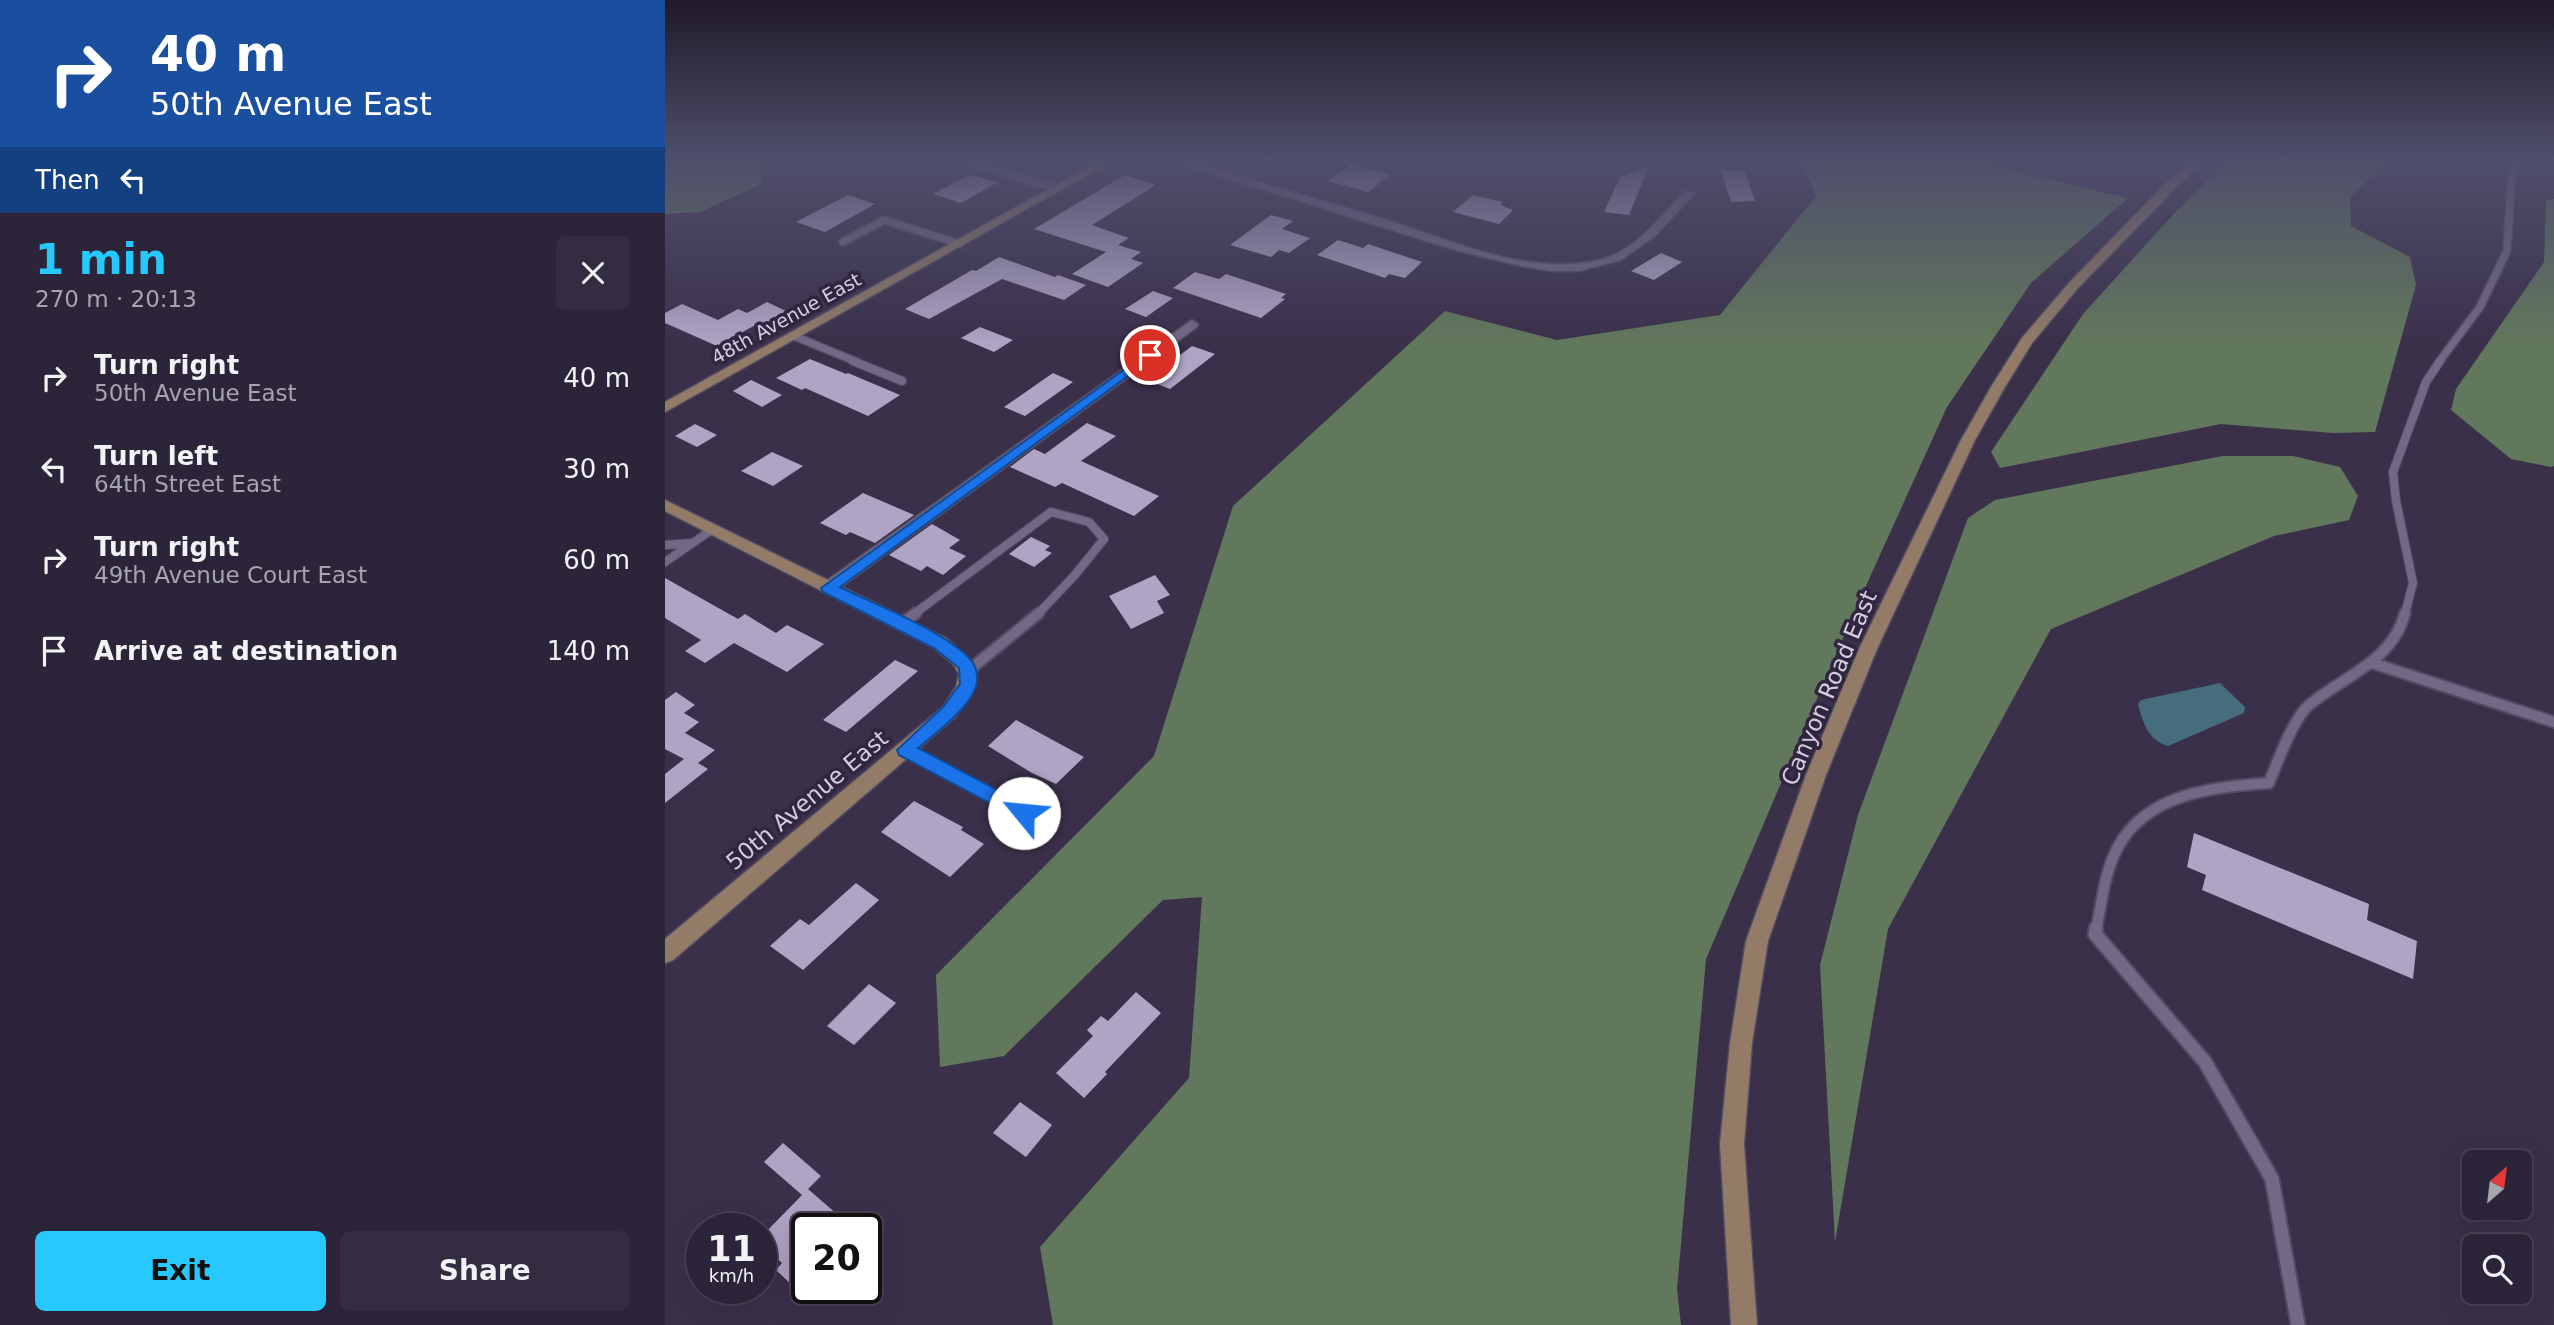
<!DOCTYPE html>
<html lang="en">
<head>
<meta charset="utf-8">
<style>
  :root { --surface:#2c2438; --page:#342c40; --text:#f1f3f6; --muted:#a6a4ae; --line:#484153; --accent:#26c8fe }
  body { margin:0; font-family:"DejaVu Sans",sans-serif; background:var(--page); color:var(--text); height:100vh; display:flex; flex-direction:column; font-size:26px; white-space:nowrap }
  * { box-sizing:border-box; margin:0 }
  p { font-size:23px; color:var(--muted) }
  .icon { flex:none; width:38px; height:38px; fill:none; stroke:currentColor; stroke-width:2; stroke-linecap:round; stroke-linejoin:round }
  .map { position:relative; flex:1; overflow:hidden }
  .details { display:flex; flex-direction:column; background:var(--surface); width:665px }
  .details>* { flex:none }
  .hud { background:#1a4fa0; color:#fff; overflow:hidden }
  .needle { width:46px; rotate:28deg }
  .buttons { position:absolute; left:1797px; top:1150px; display:grid; gap:14px }
  .buttons a { display:grid; place-items:center; width:70px; height:70px; border-radius:10px; background:var(--surface); box-shadow:0 7px 28px #0002,0 0 0 2px var(--line); font-size:35px }
  .speed { position:absolute; left:21px; top:1213px; display:flex; gap:14px; font-size:35px; font-weight:700; text-align:center }
  .speed>* { display:grid; place-content:center; width:91px; height:91px; border-radius:50%; background:var(--surface); box-shadow:0 7px 28px #0002,0 0 0 2px var(--line); line-height:1 }
  .speed small { font-size:18px; font-weight:400 }
  .speed .limit { border:4px solid #111; border-radius:10px; background:#fff; color:#111 }
  .pin { position:absolute; display:grid; place-items:center; width:60px; height:60px; color:#fff; margin:-30px; border:4px solid #fff; border-radius:50%; box-shadow:0 2px 7px #0007 }
  .me { position:absolute; width:77px; margin:-38px; rotate:298deg; stroke-linejoin:round; filter:drop-shadow(0 0 5px #0008) }
  .turn { display:flex; align-items:center; gap:24px; height:147px; padding:0 35px; font-size:32px }
  .turn .icon { width:91px; height:91px; stroke-width:2.5 }
  .turn b { display:block; font-size:49px; line-height:60px }
  .then { display:flex; align-items:center; height:66px; padding:0 35px; background:#0003; gap:14px; font-size:26px }
  .round { display:grid; place-items:center; flex:none; width:74px; height:74px; border-radius:10px; background:var(--page) }
  .head { display:flex; align-items:center; justify-content:space-between; height:119px; padding:0 35px }
  h1 { font-size:42px; font-weight:600; line-height:52px; color:var(--accent) }
  .action { display:flex; gap:14px; margin-top:auto; padding:14px 35px }
  .action a { flex:1; height:80px; border-radius:10px; background:var(--accent); color:#111; font-size:28px; font-weight:600; line-height:80px; text-align:center }
  .action a+a { background:var(--page); color:var(--text) }
  ul { padding:0; list-style:none }
  li { display:flex; align-items:center; gap:21px; height:91px; padding:0 35px }
  li div { flex:1 }
  li b { display:block; font-size:26px }
  li em { font-style:normal }
  main { display:flex; flex:1; min-height:0 }
  .map>svg:first-child { display:block }
  .forest { fill:#62785c }
  .water { fill:#466d7c }
  .building { fill:#b0a4c4 }
  .lines { fill:none; stroke-linecap:round; stroke-linejoin:round }
  .lane-far3-casing { stroke:#544b61; stroke-width:10 }
  .lane-far2-casing { stroke:#544b61; stroke-width:10 }
  .lane-far1-casing { stroke:#544b61; stroke-width:14 }
  .lane-casing { stroke:#544b61; stroke-width:17 }
  .street-casing { stroke:#544b61; stroke-width:3 }
  .secondary-casing { stroke:#544b61; stroke-width:3 }
  .lane-far3 { stroke:#736885; stroke-width:7 }
  .lane-far2 { stroke:#736885; stroke-width:8 }
  .lane-far1 { stroke:#736885; stroke-width:10 }
  .lane { stroke:#736885; stroke-width:13 }
  .street { fill:#736885; fill-rule:evenodd }
  .secondary { fill:#927c68; fill-rule:evenodd }
  .route { fill:#1a73e8; stroke:#114b97; stroke-width:2 }
  .labels { text-anchor:middle; stroke-width:7; stroke-linejoin:round; paint-order:stroke }
  .far-street-label { font-size:19px; fill:#d4cedf; stroke:#312640 }
  .street-label { font-size:23px; fill:#d4cedf; stroke:#312640 }
</style>
</head>
<body>
<main>
<section class="details">
<div class="hud">
<div class="turn"><svg class="icon" aria-label="right" viewBox="0 0 24 24"><path d="M7 20v-9h11M14 6l5 5-5 5"/></svg><div><b>40 m</b>50th Avenue East</div></div>
<div class="then">Then<svg class="icon" aria-label="left" viewBox="0 0 24 24"><path d="M17 20v-9H6M10 6l-5 5 5 5"/></svg></div>
</div>
<div class="head"><div><h1>1 min</h1><p>270 m · 20:13</p></div><a class="round"><svg class="icon" aria-label="close" viewBox="0 0 24 24"><path d="M6 6l12 12M18 6L6 18"/></svg></a></div>
<ul>
<li><svg class="icon" aria-label="right" viewBox="0 0 24 24"><path d="M7 20v-9h11M14 6l5 5-5 5"/></svg><div><b>Turn right</b><p>50th Avenue East</p></div><em>40 m</em></li>
<li><svg class="icon" aria-label="left" viewBox="0 0 24 24"><path d="M17 20v-9H6M10 6l-5 5 5 5"/></svg><div><b>Turn left</b><p>64th Street East</p></div><em>30 m</em></li>
<li><svg class="icon" aria-label="right" viewBox="0 0 24 24"><path d="M7 20v-9h11M14 6l5 5-5 5"/></svg><div><b>Turn right</b><p>49th Avenue Court East</p></div><em>60 m</em></li>
<li><svg class="icon" aria-label="arrive" viewBox="0 0 24 24"><path d="M6 21V4h12l-3 4 3 4H6"/></svg><div><b>Arrive at destination</b></div><em>140 m</em></li>
</ul>
<div class="action"><a>Exit</a><a>Share</a></div>
</section>
<div class="map">
<svg width="1889" height="1325" viewBox="0 0 1889 1325">
  <rect width="100%" height="100%" fill="#3b304a"/>
  <path class="forest" d="M0,160H96V184L35,212L0,214Z
    M1118,160H1328L1331,167L1463,198L1366,283L1282,407L1186,619L1041,959L1012,1289L1016,1325H388L375,1247L524,1078L537,897L498,900L339,1056L275,1067L271,975L489,756L568,506L780,311L892,340L1055,315L1151,196L1139,166Z
    M1563,160H1726L1722,161L1685,197L1686,226L1745,257L1751,285L1710,432L1668,433L1556,424L1335,468L1326,452L1418,314L1504,219Z
    M1889,199V466L1886,467L1846,459L1786,410L1791,389L1879,262L1881,200Z
    M1558,456H1628L1675,467L1693,496L1684,520L1609,536L1386,629L1223,929L1170,1242L1155,965L1193,815L1303,518L1330,500Z"/>
  <path class="water" d="M1555,683L1580,707L1579,713L1503,746C1483,740 1478,723 1473,704L1476,700Z"/>
  <path class="building" d="M687,164L725,175L703,192L663,181Z
    M984,166L964,215L939,212L955,177Z
    M1079,170L1090,201L1066,202L1056,171Z
    M305,175L333,182L296,203L268,194Z
    M460,175L491,185L427,225L464,238L453,245L476,252L466,259L478,263L443,287L407,274L441,252L369,229Z
    M183,195L210,204L160,232L131,222Z
    M808,195L837,202L836,205L848,210L834,224L788,212Z
    M606,215L628,221L617,229L645,238L624,253L614,250L606,257L565,245Z
    M673,240L698,248L703,244L757,262L740,278L724,274L720,278L652,255Z
    M996,253L1017,262L989,280L966,271Z
    M334,257L390,277L393,275L421,285L399,300L337,279L264,319L240,309L307,270L311,271Z
    M530,272L554,279L561,274L621,294L616,298L620,299L596,318L508,288Z
    M488,291L508,298L481,317L460,309Z
    M102,302L127,314L105,326L96,322L52,346L0,323V313L17,304L53,320L73,309L82,313Z
    M315,327L348,340L329,352L296,338Z
    M527,346L550,354L505,389L482,380Z
    M145,359L181,374L183,373L235,395L203,416L140,388L137,390L111,378Z
    M388,373L408,382L360,416L339,407Z
    M86,380L117,395L97,407L68,391Z
    M422,423L451,436L416,461L494,496L469,516L397,483L390,487L345,467L369,449L380,454Z
    M30,424L52,435L32,447L10,436Z
    M107,452L138,466L108,486L76,471Z
    M198,493L249,515L210,543L185,532L181,535L155,523Z
    M267,524L295,540L284,548L301,556L278,575L262,566L256,571L224,555Z
    M366,537L385,546L380,550L387,553L369,567L344,554Z
    M490,575L505,595L492,601L499,613L466,629L444,596Z
    M0,578L73,619L80,614L111,633L122,625L159,644L122,672L69,643L40,663L20,651L36,640L0,618Z
    M230,660L253,671L181,732L158,720Z
    M11,692L30,705L19,713L34,722L20,733L50,750L33,763L43,769L0,803V774L19,759L0,749V700Z
    M351,720L419,757L391,784L367,773L323,746Z
    M249,801L298,827L296,830L319,844L285,877L216,832Z
    M1529,833L1704,904L1702,920L1752,941L1748,979L1537,890L1541,875L1522,867Z
    M191,883L214,900L138,970L105,946L135,919L144,925Z
    M204,984L231,1003L189,1045L162,1026Z
    M471,992L496,1013L440,1072L442,1074L419,1098L391,1073L428,1036L422,1030L436,1016L443,1021Z
    M355,1102L387,1125L361,1157L328,1133Z
    M118,1143L156,1176L143,1189L188,1228H142V1273L129,1287L111,1270L117,1263L96,1244V1237L137,1195L99,1162Z"/>
  <g class="lines">
    <g class="lane-far3-casing">
      <path id="lane-far3" d="M298,160L393,189
        M178,242L219,220L295,244
        M129,336L192,362
        M1774,362L1815,307L1842,251L1846,183L1851,160"/>
    </g>
    <g class="lane-far2-casing">
      <path id="lane-far2" d="M188,361L237,381
        M0,545L27,543
        M0,562L48,529
        M249,614L386,512L424,522L439,539L409,576L373,614
        M1740,614L1748,583L1731,501L1728,472L1761,382L1775,361"/>
    </g>
    <g class="lane-far1-casing">
      <path id="lane-far1" d="M236,624L251,613
        M1707,663L1889,722
        M303,671L374,613
        M240,750L359,813
        M1431,930C1437,903 1439,872 1453,847C1482,793 1549,787 1604,783C1612,763 1628,719 1644,705C1679,676 1728,661 1740,613"/>
    </g>
    <g class="lane-casing">
      <path id="lane" d="M1431,928L1430,934L1540,1062L1607,1179L1633,1325"/>
    </g>
    <g class="street-casing">
      <path id="street" d="M504,160H521C586,180 651,199 716,218C783,239 862,277 934,260C970,252 996,216 1020,191L1030,193L990,236L956,260L914,271H886L856,266L790,250Z
        M527,320L533,324L532,327L169,592H157L155,588L157,584Z"/>
    </g>
    <g class="secondary-casing">
      <path id="secondary" d="M436,160H449L0,412V402Z
        M1526,160H1538L1412,289L1367,343L1340,387L1310,440L1212,649L1161,775L1103,941L1087,1043L1079,1144L1092,1325H1066L1055,1144L1065,1043L1081,941L1141,775L1194,649L1296,440L1326,387L1357,338L1404,283L1497,187Z
        M0,500L281,638L301,656L312,674L308,690L290,717L8,960L0,963V939L278,707L291,687L294,674L289,665L269,648L0,511Z"/>
    </g>
    <use href="#lane-far3" class="lane-far3"/>
    <use href="#lane-far2" class="lane-far2"/>
    <use href="#lane-far1" class="lane-far1"/>
    <use href="#lane" class="lane"/>
    <use href="#street" class="street"/>
    <use href="#secondary" class="secondary"/>
  </g>
  <linearGradient id="sky" x2="0" y2="1"><stop stop-color="#201a29"/><stop offset="0.46" stop-color="#4f4e6b"/><stop offset="1" stop-color="#4f4e6b" stop-opacity="0"/></linearGradient>
  <rect width="1889" height="346" fill="url(#sky)"/>
  <path class="route" d="M485,351L491,355L489,357L175,587C211,605 280,631 306,660C311,666 314,678 311,686C304,709 271,733 253,748L366,808L368,813L366,819L359,821L234,755L232,750L278,707L295,684L294,668L269,648L158,592L156,588Z"/>
  <g class="labels">
    <g class="far-street-label">
      <text transform="translate(121 318) rotate(-29)" y="7">48th Avenue East</text>
    </g>
    <g class="street-label">
      <text transform="translate(1164 688) rotate(-67)" y="8">Canyon Road East</text>
      <text transform="translate(142 800) rotate(-40)" y="8">50th Avenue East</text>
    </g>
  </g>
</svg>
<div class="buttons">
<a><svg class="needle" viewBox="-14 -14 28 28"><path d="M0-13l5 13h-10z" fill="#e53935"/><path d="M0 13l5-13h-10z" fill="#a6a4ae"/></svg></a>
<a><svg class="icon" aria-label="search" viewBox="0 0 24 24"><circle cx="10" cy="10" r="6"/><path d="M15 15l6 6"/></svg></a>
</div>
<div class="speed"><div>11<small>km/h</small></div><div class="limit">20</div></div>
<div class="pin" style="left:485px;top:355px;background:#d93025"><svg class="icon" aria-label="arrive" viewBox="0 0 24 24"><path d="M6 21V4h12l-3 4 3 4H6"/></svg></div>
<svg class="me" style="left:359px;top:813px" viewBox="-20 -20 40 40"><circle r="19" fill="#fff"/><path d="M0-13L10 11 0 6-10 11z" fill="#1a73e8"/></svg>
</div>
</main>
</body>
</html>
